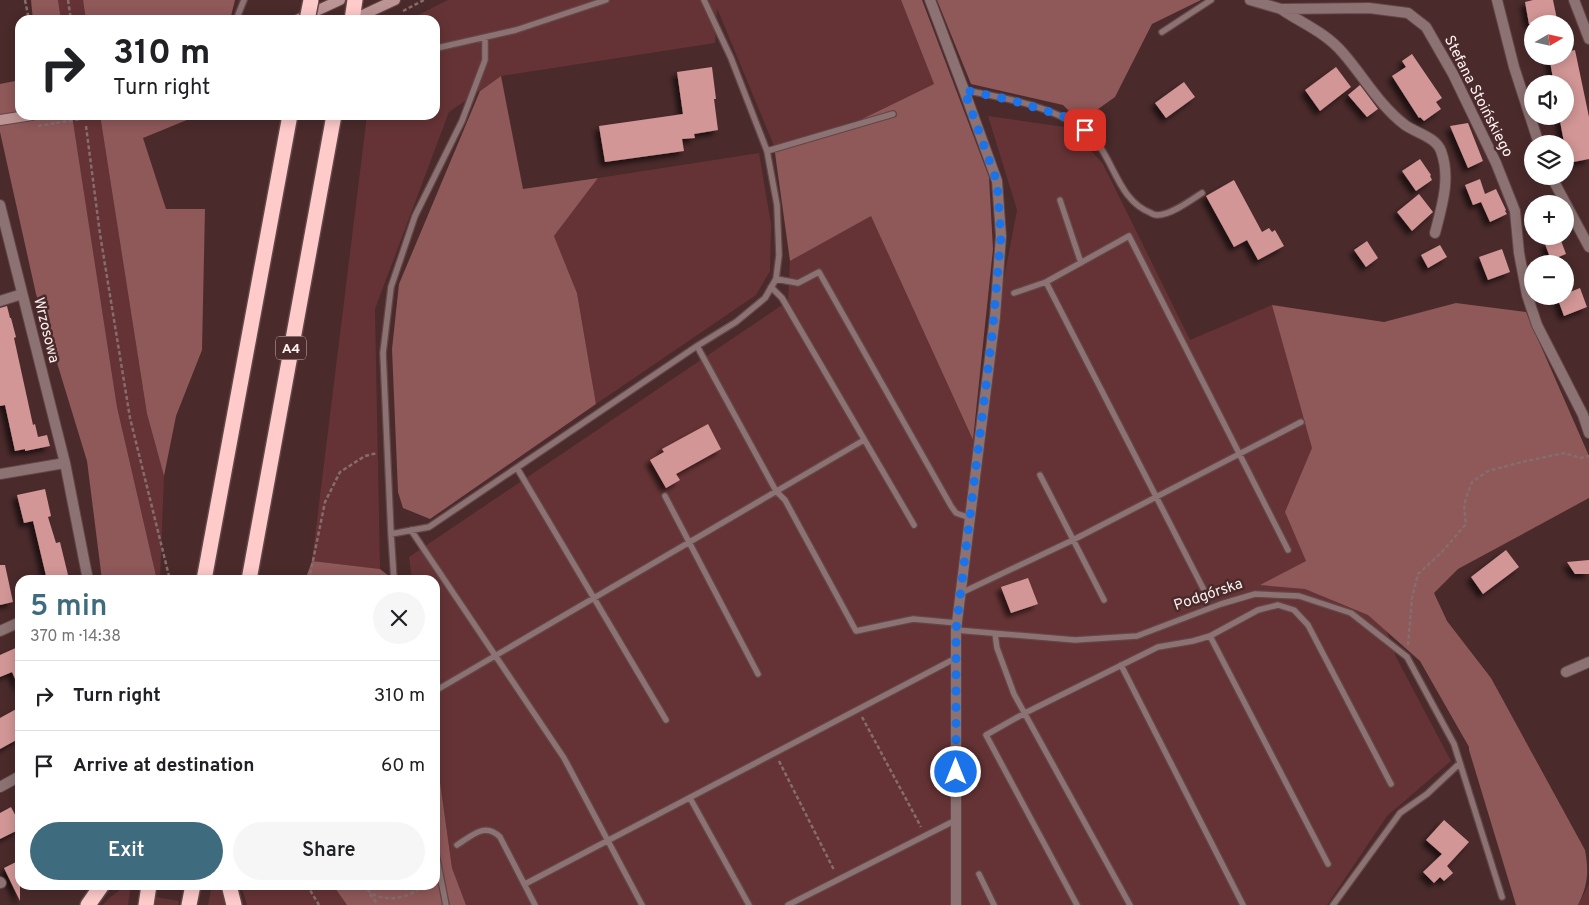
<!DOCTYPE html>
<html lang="en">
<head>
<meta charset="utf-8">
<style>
  :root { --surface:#fff; --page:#f6f6f6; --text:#202124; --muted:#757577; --line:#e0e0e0; --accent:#3f6b7f }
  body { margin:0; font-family:Overpass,sans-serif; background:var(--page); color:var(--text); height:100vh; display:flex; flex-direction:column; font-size:19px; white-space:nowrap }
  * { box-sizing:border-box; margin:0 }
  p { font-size:16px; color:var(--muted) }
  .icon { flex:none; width:28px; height:28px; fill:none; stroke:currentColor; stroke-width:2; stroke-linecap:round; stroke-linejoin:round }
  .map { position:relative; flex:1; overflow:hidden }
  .side { position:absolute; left:15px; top:575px; width:425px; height:315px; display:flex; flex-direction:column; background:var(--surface); border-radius:15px; box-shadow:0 2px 12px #0003 }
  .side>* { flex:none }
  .banner { position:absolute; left:15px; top:15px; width:425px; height:105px; border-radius:15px; box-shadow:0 2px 12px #0003; background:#fff; color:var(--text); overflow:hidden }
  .needle { width:32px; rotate:81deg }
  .controls { position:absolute; left:1524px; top:15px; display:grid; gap:10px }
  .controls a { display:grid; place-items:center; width:50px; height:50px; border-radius:50%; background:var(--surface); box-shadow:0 2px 12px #0003; font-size:25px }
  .pin { position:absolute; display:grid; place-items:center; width:42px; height:42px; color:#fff; margin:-21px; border-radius:10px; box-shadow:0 2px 8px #0006 }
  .me { position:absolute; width:55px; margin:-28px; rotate:0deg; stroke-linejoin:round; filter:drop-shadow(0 0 4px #0008) }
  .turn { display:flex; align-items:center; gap:18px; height:105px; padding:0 15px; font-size:22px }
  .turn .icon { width:65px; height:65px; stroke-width:2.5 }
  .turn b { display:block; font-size:35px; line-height:42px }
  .round { display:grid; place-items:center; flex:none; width:52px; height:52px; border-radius:26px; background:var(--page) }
  .headline { display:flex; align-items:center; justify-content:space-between; height:85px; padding:0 15px }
  h1 { font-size:30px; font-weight:600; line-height:38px; color:var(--accent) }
  .button { display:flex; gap:10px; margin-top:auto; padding:10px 15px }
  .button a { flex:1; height:58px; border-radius:30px; background:var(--accent); color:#fff; font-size:20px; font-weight:600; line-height:58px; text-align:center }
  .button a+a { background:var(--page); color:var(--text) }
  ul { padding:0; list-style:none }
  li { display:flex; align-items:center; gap:15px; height:70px; padding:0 15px; border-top:1px solid var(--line) }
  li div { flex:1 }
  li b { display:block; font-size:19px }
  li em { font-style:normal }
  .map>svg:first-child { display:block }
  .green { fill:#653335 }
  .forest { fill:#8f5859 }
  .building { fill:#d29696; filter:url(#shadow) }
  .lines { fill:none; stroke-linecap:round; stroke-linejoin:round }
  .service-casing { stroke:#634647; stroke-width:8 }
  .minor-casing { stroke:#634647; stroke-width:12 }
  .secondary-casing { stroke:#634647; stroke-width:12 }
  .motorway-casing { stroke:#634647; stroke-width:18 }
  .path { stroke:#866d6d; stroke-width:2.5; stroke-dasharray:4 2.5; stroke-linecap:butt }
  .service { stroke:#8c7272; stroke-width:5.5 }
  .minor { stroke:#8c7272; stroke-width:10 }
  .secondary { stroke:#bd9494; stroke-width:10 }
  .motorway { stroke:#fecaca; stroke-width:15 }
  .motorway-bridge-casing { stroke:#634647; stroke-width:18; stroke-linecap:butt }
  .path-bridge { stroke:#866d6d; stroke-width:2.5; stroke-dasharray:4 2.5; stroke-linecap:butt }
  .motorway-bridge { stroke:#fecaca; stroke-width:15 }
  .route { stroke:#1a73e8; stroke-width:9; stroke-dasharray:0 16.2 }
  .labels { text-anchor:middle; stroke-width:5; stroke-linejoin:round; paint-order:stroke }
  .shield { fill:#4a2a2b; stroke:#c8b5b5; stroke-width:1 }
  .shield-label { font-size:14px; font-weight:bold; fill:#fef1f0 }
  .street-label { font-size:15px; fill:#fef1f0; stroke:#4a2a2b }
</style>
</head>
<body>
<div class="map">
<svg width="1589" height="905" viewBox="0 0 1589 905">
  <defs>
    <filter id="shadow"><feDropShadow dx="-4.5" dy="4.5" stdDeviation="2.5" flood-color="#0009"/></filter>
  </defs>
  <rect width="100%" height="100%" fill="#4a2a2b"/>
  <path class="green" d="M58,0H83L86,20H61Z
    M448,0H901L934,84L858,121L774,146L717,8L715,43L501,76L449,112L375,309L380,569L312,561L367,115H435V20H408Z
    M72,115H100L147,414L164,476L160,580H157L117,407Z
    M988,116L1071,128L1103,164L1190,340L1272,305L1396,657L1451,761L1387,816L1327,905H466L452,868L435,746V580H412L409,557L788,301L790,261L871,215L973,440L1017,210Z
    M759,153L771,224L770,271L756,295L596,404L577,293L554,236L598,178Z
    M1589,884V905H1578Z
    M127,885H131L128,905H103L109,898Z
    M212,885H220L225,905H208Z
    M241,885H340L351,905H247Z
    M156,897L179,901L178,905H155Z"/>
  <path class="forest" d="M31,0H58L61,20H33Z
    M83,0H235L230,20H86Z
    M901,0H922L989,177L993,249L973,440L871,216L790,261L774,146L858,121L934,84Z
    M937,0H1201L1152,24L1115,97L1080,122L1063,105L971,84Z
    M501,76L523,189L598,178L554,236L577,293L596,404L430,519L403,508L398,492L392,349L399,284L480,91Z
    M20,80V115H72L117,407L157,580H102L87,461L36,294L0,132V84Z
    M100,115H199L143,138L166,209H205L202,350L176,416L164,476L147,414Z
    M1456,303L1526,312L1589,456V498L1458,569L1434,593L1447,621L1491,678L1585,850C1589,872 1588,885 1578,905H1516L1469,750V747L1420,661L1368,615L1305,589L1260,585L1306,561L1285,512L1312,448L1272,305L1384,322Z
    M312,561L380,569L394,580H305Z
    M435,746L452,868L466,905H347L333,885H435Z"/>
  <path class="building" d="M1533,0H1553L1558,24H1529L1525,2Z
    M1575,50L1589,117V159L1568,163L1559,116H1565V84H1554L1549,56H1565V52Z
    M1412,54L1442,98L1436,102L1441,109L1424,121L1420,117L1419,118L1392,76L1406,67L1402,61Z
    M712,67L716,99H714L718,130L694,134L695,138L682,139L684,151L605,162L599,126L683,114L677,72Z
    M1336,67L1351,87L1320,111L1305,90Z
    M1184,82L1195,97L1166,118L1155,103Z
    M1360,85L1378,109L1367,117L1348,95Z
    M1468,123L1483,161L1468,168L1450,126Z
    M1420,159L1431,175L1430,176L1432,180L1416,191L1402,171Z
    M1480,179L1485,194L1496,189L1506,210L1505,211L1507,214L1490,222L1481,202L1473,205L1465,185Z
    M1234,180L1262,232L1269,228L1272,232L1275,230L1284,246L1258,260L1247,240L1234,247L1206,196Z
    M1419,194L1433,212L1412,231L1397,212Z
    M1560,238L1566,254L1551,260L1545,244Z
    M1367,241L1378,258L1366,267L1354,250Z
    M1440,245L1447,257L1428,268L1421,255Z
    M1502,249L1510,272L1488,280L1479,257Z
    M1580,288L1587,307L1564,316L1557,297L1565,296V294Z
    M7,306L10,318H11L16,337L14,338L33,425L35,424L38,437L47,435L50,446L25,451V449L15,451L5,405L0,406V308Z
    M708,424L721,449L676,474L680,480L666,488L650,460L664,452L662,449Z
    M45,489L51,516L48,517L56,543L60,542L68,575L64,576V580H47L33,521L24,523L17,495Z
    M1506,550L1519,567L1483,594L1471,577Z
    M1589,560V574H1575L1567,562Z
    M0,565H5L13,602L0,605Z
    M1028,578L1038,604L1011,613L1001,587Z
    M20,646V690L12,672L0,677V655Z
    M20,707V738L0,749V718Z
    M11,807L20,824V829L0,839V813Z
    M1444,820L1469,842L1447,866L1453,873L1444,881L1440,877L1434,883L1423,872L1442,854L1426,840Z
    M20,860V901L4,868Z"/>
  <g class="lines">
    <g class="service-casing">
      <path id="service" d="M236,20L244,0
        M1162,32L1211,0
        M437,48L516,30L606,0
        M964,90C1004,98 1049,105 1083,129C1114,150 1114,199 1151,213C1152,214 1156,215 1158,215C1171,215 1191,200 1202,193
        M767,151L893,114
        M1060,200L1081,263
        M776,279L798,283L819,272L951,506L956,513L970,518
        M1046,282L1206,594
        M771,287L782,298L914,525
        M1014,293L1046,282L1129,236L1288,550
        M697,346L776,491L785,500L856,631L913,619L957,623
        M517,468L666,720
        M1040,475L1104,600
        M665,496L758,674
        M411,530L564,758L642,905
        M391,534L429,527L697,346L736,322L765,298L776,279L779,255L777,205L767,151L731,58L704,0
        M394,580L391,534L383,353L391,287L415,216L462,121L485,60V37
        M961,593L1073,540L1301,422
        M956,630L1075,640L1137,636L1221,604L1255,594L1299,596L1351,613L1407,657L1454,744L1502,897
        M995,634L997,648L1014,694L1130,905
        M1210,636L1328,864
        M1121,665L1243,905
        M435,691L864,440
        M690,798L749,905
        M457,845C473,835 485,822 500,837L535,905
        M435,849L446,905
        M979,874L994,905
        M525,884L956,658
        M788,905L956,820
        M1077,905L986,735L1025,713L1158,647L1193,641L1210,636L1258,610L1278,605L1294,610L1308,625L1391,784
        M1333,905L1400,813L1427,794L1460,763"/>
    </g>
    <g class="minor-casing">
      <path id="minor" d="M930,0L964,90L997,181L1001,236L995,317L956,630V905
        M1250,0L1281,9L1369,8L1408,13L1426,27L1453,74L1496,163L1515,211L1519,253L1527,295L1537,325L1583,415L1589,433
        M1497,0L1514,67L1539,144
        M1574,0L1589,39
        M1281,9C1303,24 1325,32 1343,53C1364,77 1379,105 1405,125C1416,133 1436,137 1441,151C1451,178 1442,206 1435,233
        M1551,176L1589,247
        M0,205L65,463L88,580
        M0,301L22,294
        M0,474L65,463
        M0,631L20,622
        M1566,672L1589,662
        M0,787L20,776
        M0,882L1,883"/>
    </g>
    <g class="secondary-casing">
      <path id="secondary" d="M297,20L340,0
        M352,20L395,0
        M0,120L32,115"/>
    </g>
    <g class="motorway-casing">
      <path id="motorway" d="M352,20L355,0
        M204,580L290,115
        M249,580L334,115
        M229,885L234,905
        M88,905L102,885
        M146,905L149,885
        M189,905L193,885"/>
    </g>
    <path class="path" d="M25,0L29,20
      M68,0L71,20
      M403,11L424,0
      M38,126L56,123
      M86,126L100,234L130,418L170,580
      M309,580L325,502L340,472L365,456L377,453
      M1408,645L1412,598L1418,574L1442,552L1466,524L1464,505L1468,492L1472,482L1488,471L1522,462L1564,453L1581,458L1589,456
      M862,717L921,827
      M779,761L834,870
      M307,885L319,905
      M363,885C377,905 408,900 424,885
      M370,894L378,905"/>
    <use href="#service" class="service"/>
    <use href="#minor" class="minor"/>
    <use href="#secondary" class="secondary"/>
    <use href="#motorway" class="motorway"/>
    <g class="motorway-bridge-casing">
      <path id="motorway-bridge" d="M307,20L311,0"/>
    </g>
    <path class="path-bridge" d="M56,123L103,115"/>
    <use href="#motorway-bridge" class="motorway-bridge"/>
  </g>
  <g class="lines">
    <path class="route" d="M956,772V630L992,336L1001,236L997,182L964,90L1011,100L1063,116L1085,130"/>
  </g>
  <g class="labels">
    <rect class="shield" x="276" y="336.5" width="30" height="23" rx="4"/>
    <g class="shield-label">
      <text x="291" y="353">A4</text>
    </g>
    <g class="street-label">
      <text transform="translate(1479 96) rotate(63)" y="5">Stefana Stoińskiego</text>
      <text transform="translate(47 330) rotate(76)" y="5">Wrzosowa</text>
      <text transform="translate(1208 594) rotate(-19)" y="5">Podgórska</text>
    </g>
  </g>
</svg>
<div class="controls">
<a><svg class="needle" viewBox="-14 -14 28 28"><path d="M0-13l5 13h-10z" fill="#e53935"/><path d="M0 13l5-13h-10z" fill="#757577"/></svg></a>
<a><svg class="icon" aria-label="sound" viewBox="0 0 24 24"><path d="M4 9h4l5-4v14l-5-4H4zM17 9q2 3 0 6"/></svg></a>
<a><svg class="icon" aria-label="layers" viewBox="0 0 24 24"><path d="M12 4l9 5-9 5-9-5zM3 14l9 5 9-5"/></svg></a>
<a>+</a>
<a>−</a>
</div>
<div class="pin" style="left:1085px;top:130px;background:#d93025"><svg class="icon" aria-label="arrive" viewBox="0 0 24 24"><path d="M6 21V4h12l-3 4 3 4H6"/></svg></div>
<svg class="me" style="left:956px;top:772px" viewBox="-20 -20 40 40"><circle r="17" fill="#1a73e8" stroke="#fff" stroke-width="3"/><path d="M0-11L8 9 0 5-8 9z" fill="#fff"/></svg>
<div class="banner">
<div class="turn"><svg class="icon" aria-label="right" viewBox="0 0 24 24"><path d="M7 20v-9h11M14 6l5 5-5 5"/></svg><div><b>310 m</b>Turn right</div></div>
</div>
<section class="side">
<div class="headline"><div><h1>5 min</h1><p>370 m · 14:38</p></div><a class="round"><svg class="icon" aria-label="close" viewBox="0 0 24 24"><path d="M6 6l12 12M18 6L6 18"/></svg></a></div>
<ul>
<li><svg class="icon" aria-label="right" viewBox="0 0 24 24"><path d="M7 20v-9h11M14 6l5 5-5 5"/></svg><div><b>Turn right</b></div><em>310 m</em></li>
<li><svg class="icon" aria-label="arrive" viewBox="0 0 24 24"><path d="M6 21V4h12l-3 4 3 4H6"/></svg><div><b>Arrive at destination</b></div><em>60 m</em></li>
</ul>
<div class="button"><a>Exit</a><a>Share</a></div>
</section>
</div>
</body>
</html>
